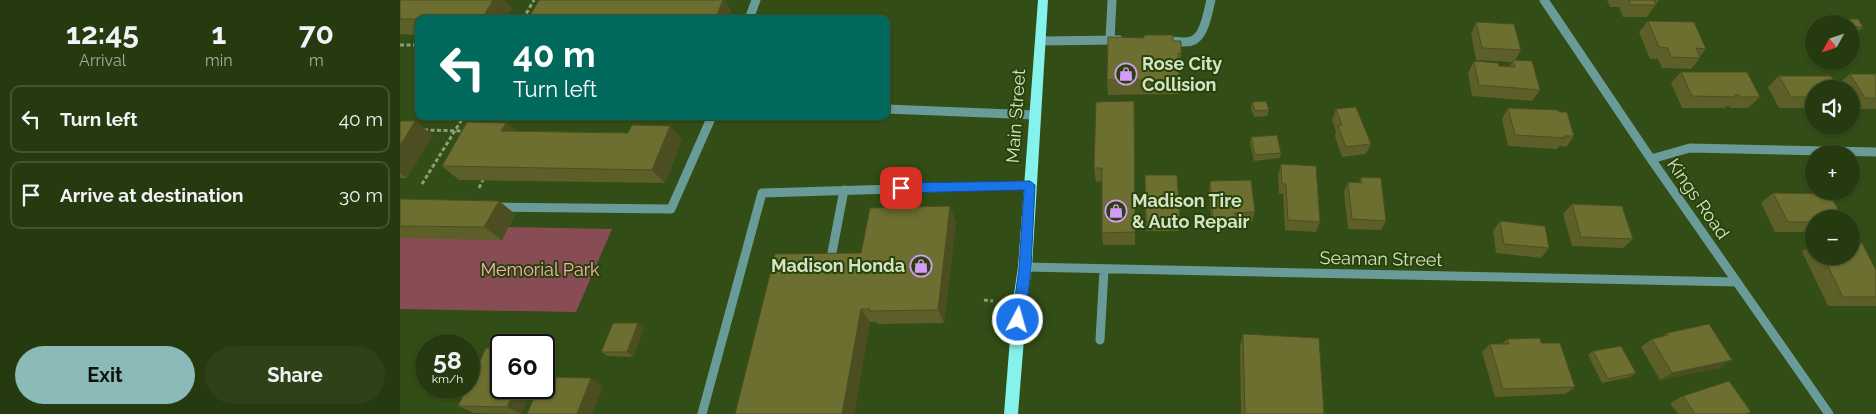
<!DOCTYPE html>
<html lang="en">
<head>
<meta charset="utf-8">
<style>
  :root { --surface:#263a10; --page:#2e4119; --text:#f1f3f6; --muted:#a4ad9f; --line:#425430; --accent:#8bbbb9 }
  body { margin:0; font-family:Raleway,sans-serif; background:var(--page); color:var(--text); height:100vh; display:flex; flex-direction:column; font-size:19px; white-space:nowrap }
  * { box-sizing:border-box; margin:0 }
  p { font-size:16px; color:var(--muted) }
  .icon { flex:none; width:28px; height:28px; fill:none; stroke:currentColor; stroke-width:2; stroke-linecap:round; stroke-linejoin:round }
  .map { position:relative; flex:1; overflow:hidden }
  .side { display:flex; flex-direction:column; background:var(--surface); width:400px }
  .side>* { flex:none }
  .top-card { position:absolute; left:15px; top:15px; width:475px; height:105px; border-radius:10px; box-shadow:0 1px 4px #0004,0 0 0 1px var(--line); background:#00695c; color:#fff; overflow:hidden }
  .needle { width:32px; rotate:230deg }
  .fabs { position:absolute; left:1405px; top:15px; display:grid; gap:10px }
  .fabs a { display:grid; place-items:center; width:55px; height:55px; border-radius:50%; background:var(--surface); box-shadow:0 1px 4px #0004,0 0 0 1px var(--line); font-size:25px }
  .speed { position:absolute; left:15px; top:334px; display:flex; gap:10px; font-size:25px; font-weight:700; text-align:center }
  .speed>* { display:grid; place-content:center; width:65px; height:65px; border-radius:50%; background:var(--surface); box-shadow:0 1px 4px #0004,0 0 0 1px var(--line); line-height:1 }
  .speed small { font-size:12px; font-weight:400 }
  .speed .limit { border:2px solid #111; border-radius:8px; background:#fff; color:#111 }
  .pin { position:absolute; display:grid; place-items:center; width:42px; height:42px; color:#fff; margin:-21px; border-radius:10px; box-shadow:0 2px 8px #0006 }
  .me { position:absolute; width:55px; margin:-28px; rotate:6deg; stroke-linejoin:round; filter:drop-shadow(0 0 4px #0008) }
  .turn { display:flex; align-items:center; gap:18px; height:105px; padding:0 15px; font-size:22px }
  .turn .icon { width:65px; height:65px; stroke-width:2.5 }
  .turn b { display:block; font-size:35px; line-height:42px }
  .eta { display:flex; justify-content:space-evenly; align-items:center; height:85px; text-align:center }
  .eta b { font-size:30px; font-weight:700; line-height:35px }
  .primary-button { display:flex; gap:10px; margin-top:auto; padding:10px 15px }
  .primary-button a { flex:1; height:58px; border-radius:30px; background:var(--accent); color:#111; font-size:20px; font-weight:700; line-height:58px; text-align:center }
  .primary-button a+a { background:var(--page); color:var(--text) }
  ul { padding:0; list-style:none }
  li { display:flex; align-items:center; gap:15px; height:68px; margin:0 10px 8px; padding:0 5px; border:2px solid var(--line); border-radius:10px }
  li div { flex:1 }
  li b { display:block; font-size:19px }
  li em { font-style:normal }
  main { display:flex; flex:1; min-height:0 }
  .map>svg:first-child { display:block }
  .green { fill:#884c54 }
  .lines { fill:none; stroke-linecap:round; stroke-linejoin:round }
  .path { stroke:#899f75; stroke-width:3; stroke-dasharray:4 2.5; stroke-linecap:butt }
  .minor { stroke:#699b98; stroke-width:9 }
  .major { fill:#85f2ec; fill-rule:evenodd }
  .wall { fill:#5d5f28 }
  .shaded-wall { fill:#4c4e21 }
  .building { fill:#6c6f2f; stroke:#4c4e21 }
  .route { fill:#1a73e8; stroke:#114b97 }
  .labels { text-anchor:middle; stroke-width:4; stroke-linejoin:round; paint-order:stroke }
  .poi-label { font-size:18px; font-weight:bold; fill:#d3e4c6; stroke:#284209; text-anchor:start }
  .street-label { font-size:18px; fill:#d3e4c6; stroke:#284209 }
  .park-label { font-size:18px; fill:#fcb0b9; stroke:#284209 }
</style>
</head>
<body>
<main>
<section class="side">
<div class="eta">
<div><b>12:45</b><p>Arrival</p></div>
<div><b>1</b><p>min</p></div>
<div><b>70</b><p>m</p></div>
</div>
<ul>
<li><svg class="icon" aria-label="left" viewBox="0 0 24 24"><path d="M17 20v-9H6M10 6l-5 5 5 5"/></svg><div><b>Turn left</b></div><em>40 m</em></li>
<li><svg class="icon" aria-label="arrive" viewBox="0 0 24 24"><path d="M6 21V4h12l-3 4 3 4H6"/></svg><div><b>Arrive at destination</b></div><em>30 m</em></li>
</ul>
<div class="primary-button"><a>Exit</a><a>Share</a></div>
</section>
<div class="map">
<svg width="1476" height="414" viewBox="0 0 1476 414">
  <rect width="100%" height="100%" fill="#324d16"/>
  <path class="green" d="M0,225L212,229L176,312L0,309Z"/>
  <g class="lines">
    <path class="path" d="M123,19L134,0
      M0,45H19
      M24,130L65,131
      M22,184L64,116
      M79,188L83,180
      M584,300L593,301"/>
    <path class="minor" d="M1144,0L1251,159L1429,414
      M349,19L356,0
      M710,40L712,0
      M640,41L719,40
      M770,41C777,41 787,44 794,40C805,34 808,11 811,0
      M486,109L635,115
      M1251,159L1290,148L1476,152
      M95,207L271,209L312,116
      M430,263L444,190
      M625,267L1337,282
      M700,340L704,270
      M302,414L362,193L630,185"/>
    <path class="major" d="M638,0H648L632,267L627,301L618,414H604L613,301L618,267Z"/>
  </g>
  <path class="wall" d="M0,0L112,8L106,19H19V35L0,34Z
    M1207,0H1259L1247,17H1223L1219,7H1210Z
    M1446,19L1463,27L1456,34H1451V24H1441Z
    M1248,21L1306,49L1300,56V58L1291,69L1262,68L1258,59H1250L1239,32Z
    M1076,22L1121,50L1115,60L1140,90L1132,101L1072,96L1068,73L1074,61L1099,66L1109,67L1112,62L1076,60L1071,34Z
    M773,41L781,54L780,69H779V80L778,94L708,95L707,80Z
    M1281,72L1360,97L1348,108H1330L1329,106H1327L1325,108H1282L1271,83Z
    M1450,74H1476V109H1452L1451,89H1440L1437,85Z
    M1379,76L1414,89V108H1379L1368,87Z
    M734,101L735,245H703L702,233V181L696,182L694,168Z
    M852,102L869,110L867,116L854,117L851,108Z
    M1108,108L1159,112L1174,136L1166,147L1159,146L1157,149L1108,146L1102,119Z
    M936,109L971,144L966,154L942,157L935,136L936,131L932,120Z
    M0,121L33,135L7,178H0Z
    M106,123L115,131L228,133L270,126L282,140L265,183L59,180L42,166Z
    M851,137L881,153L880,158L854,161L850,143Z
    M881,164L920,222L916,232L885,230L883,194H879L878,175Z
    M745,175L780,221L779,231H746Z
    M961,177L986,221L981,230L948,229L944,192L948,182L959,183Z
    M810,181L855,212L852,222L836,223L834,229H812L809,191Z
    M1373,193L1414,219V232H1375L1361,203Z
    M0,199L99,201L115,214L102,240L0,238Z
    M1172,204L1233,239L1223,248L1172,246L1163,214Z
    M556,221L544,323L478,324L476,322H470L454,414H335L461,253Z
    M1100,221L1149,248L1141,258L1096,253L1093,231Z
    M1414,244V256H1451L1476,270V306H1428L1402,251Z
    M244,328L233,357L208,356L201,352Z
    M1267,333L1319,368L1260,380L1241,347L1252,339L1261,337Z
    M843,334L924,414H841L840,347Z
    M1107,339L1175,387L1165,394L1095,397L1082,352L1090,344H1102Z
    M86,348L121,414L74,413L58,406Z
    M1193,351L1236,373L1230,377L1202,383L1188,355Z
    M1283,396L1351,412L1348,414H1278L1270,403Z"/>
  <path class="shaded-wall" d="M93,0H105L112,8L106,19H82Z
    M323,0H325L333,14L331,19H315Z
    M15,121L33,135L7,178L0,173V146Z
    M106,123L121,137L101,131Z
    M270,126L282,140L265,183L252,170Z
    M99,201L115,214L102,240L84,227Z
    M550,206L556,221L544,323L538,310Z
    M461,309L470,322L454,414H442Z
    M238,323L244,328L233,357L227,352Z
    M1332,360L1319,368L1260,380L1272,373Z
    M191,378L203,386L192,414H177Z
    M116,388H133L121,414L107,407Z"/>
  <path class="building" d="M0,0H93L82,19H0Z
    M139,0H323L315,19H128Z
    M1229,0H1254L1256,5H1231Z
    M1446,19H1458L1463,27H1451V24H1449Z
    M1248,21L1294,22L1306,49L1296,48L1300,58L1271,57L1268,48L1259,47Z
    M1076,22L1114,24L1121,50L1082,48Z
    M744,35H773V41H781V54L778,53L779,80H707L708,37L744,38Z
    M1113,60L1132,61L1140,90L1079,85L1074,61L1098,63L1099,66L1115,67Z
    M1281,72H1347L1360,97H1340L1339,95H1335L1336,97L1292,96Z
    M1450,74H1476V98H1465Z
    M1379,76H1431L1439,89H1414V97H1391Z
    M734,101L735,232L702,233V168H694L696,102Z
    M866,101L869,110L855,111L852,102Z
    M956,107L971,144L946,147L938,126L942,125L936,109Z
    M1108,108L1158,110L1159,112H1167L1174,136H1164L1165,138L1115,135Z
    M0,121H15L0,146Z
    M67,122L106,123L101,131L228,133L232,125L270,126L252,170L42,166Z
    M877,135L881,153L855,155L851,137Z
    M881,164L916,166L920,222L888,220L886,184H882Z
    M745,175H777L780,221L746,222Z
    M961,177L981,178L986,221L952,219L948,182L962,183Z
    M851,180L855,212L835,213L836,219L813,220L810,181Z
    M1373,193L1430,194L1443,219H1414V222H1388Z
    M0,199L99,201L84,227L0,226Z
    M1172,204L1222,206L1233,239L1181,237Z
    M550,206L538,310L469,311L470,309H461L442,414H335L375,254L461,253L470,208Z
    M1100,221L1145,226L1149,248L1104,244Z
    M1451,243H1462L1476,270V297H1443L1423,256H1451Z
    M213,323H238L227,352H201Z
    M1309,324L1332,360L1272,373L1252,339L1268,335L1267,333Z
    M843,334L919,338L924,414H845Z
    M1140,338L1141,343H1160L1175,387L1103,389L1090,344H1109L1107,339Z
    M1221,346L1236,373L1208,379L1193,351Z
    M86,348H101V388H116L107,407L58,406L67,388H69V384Z
    M144,377L191,378L177,414H127L138,388H144Z
    M1329,381L1351,412L1346,414H1295L1283,396Z"/>
  <path class="route" d="M630,181L635,185L631,268L625,320L623,324L618,326L614,324L612,320L619,268L624,190L501,193L496,188L501,183Z"/>
  <defs>
    <g id="shop-ring" transform="scale(1.125)"><circle r="9.5" fill="#284209" stroke="#d59bfa" stroke-width="1.5"/><path d="M-5-2.5h2.3a2.7 3.5 0 0 1 5.4 0H5L5.5 6h-11ZM-1.5-2.5h3a1.5 2.3 0 0 0-3 0Z" fill="#d59bfa"/></g>
  </defs>
  <g fill-rule="evenodd">
    <use href="#shop-ring" x="726" y="74"/>
    <use href="#shop-ring" x="716" y="211"/>
    <use href="#shop-ring" x="521" y="266"/>
  </g>
  <g class="labels">
    <g class="poi-label">
      <text x="742" y="70">Rose City<tspan x="742" dy="21">Collision</tspan></text>
      <text x="732" y="207">Madison Tire<tspan x="732" dy="21">&amp; Auto Repair</tspan></text>
      <text x="505" y="272" text-anchor="end">Madison Honda</text>
    </g>
    <g class="street-label">
      <text transform="translate(616 116) rotate(-86)" y="6">Main Street</text>
      <text transform="translate(1298 199) rotate(55)" y="6">Kings Road</text>
      <text transform="translate(981 259) rotate(1)" y="6">Seaman Street</text>
    </g>
    <g class="park-label">
      <text x="140" y="276">Memorial Park</text>
    </g>
  </g>
</svg>
<div class="fabs">
<a><svg class="needle" viewBox="-14 -14 28 28"><path d="M0-13l5 13h-10z" fill="#e53935"/><path d="M0 13l5-13h-10z" fill="#a4ad9f"/></svg></a>
<a><svg class="icon" aria-label="sound" viewBox="0 0 24 24"><path d="M4 9h4l5-4v14l-5-4H4zM17 9q2 3 0 6"/></svg></a>
<a>+</a>
<a>−</a>
</div>
<div class="speed"><div>58<small>km/h</small></div><div class="limit">60</div></div>
<div class="pin" style="left:501px;top:188px;background:#d93025"><svg class="icon" aria-label="arrive" viewBox="0 0 24 24"><path d="M6 21V4h12l-3 4 3 4H6"/></svg></div>
<svg class="me" style="left:618px;top:320px" viewBox="-20 -20 40 40"><circle r="17" fill="#1a73e8" stroke="#fff" stroke-width="3"/><path d="M0-11L8 9 0 5-8 9z" fill="#fff"/></svg>
<div class="top-card">
<div class="turn"><svg class="icon" aria-label="left" viewBox="0 0 24 24"><path d="M17 20v-9H6M10 6l-5 5 5 5"/></svg><div><b>40 m</b>Turn left</div></div>
</div>
</div>
</main>
</body>
</html>
